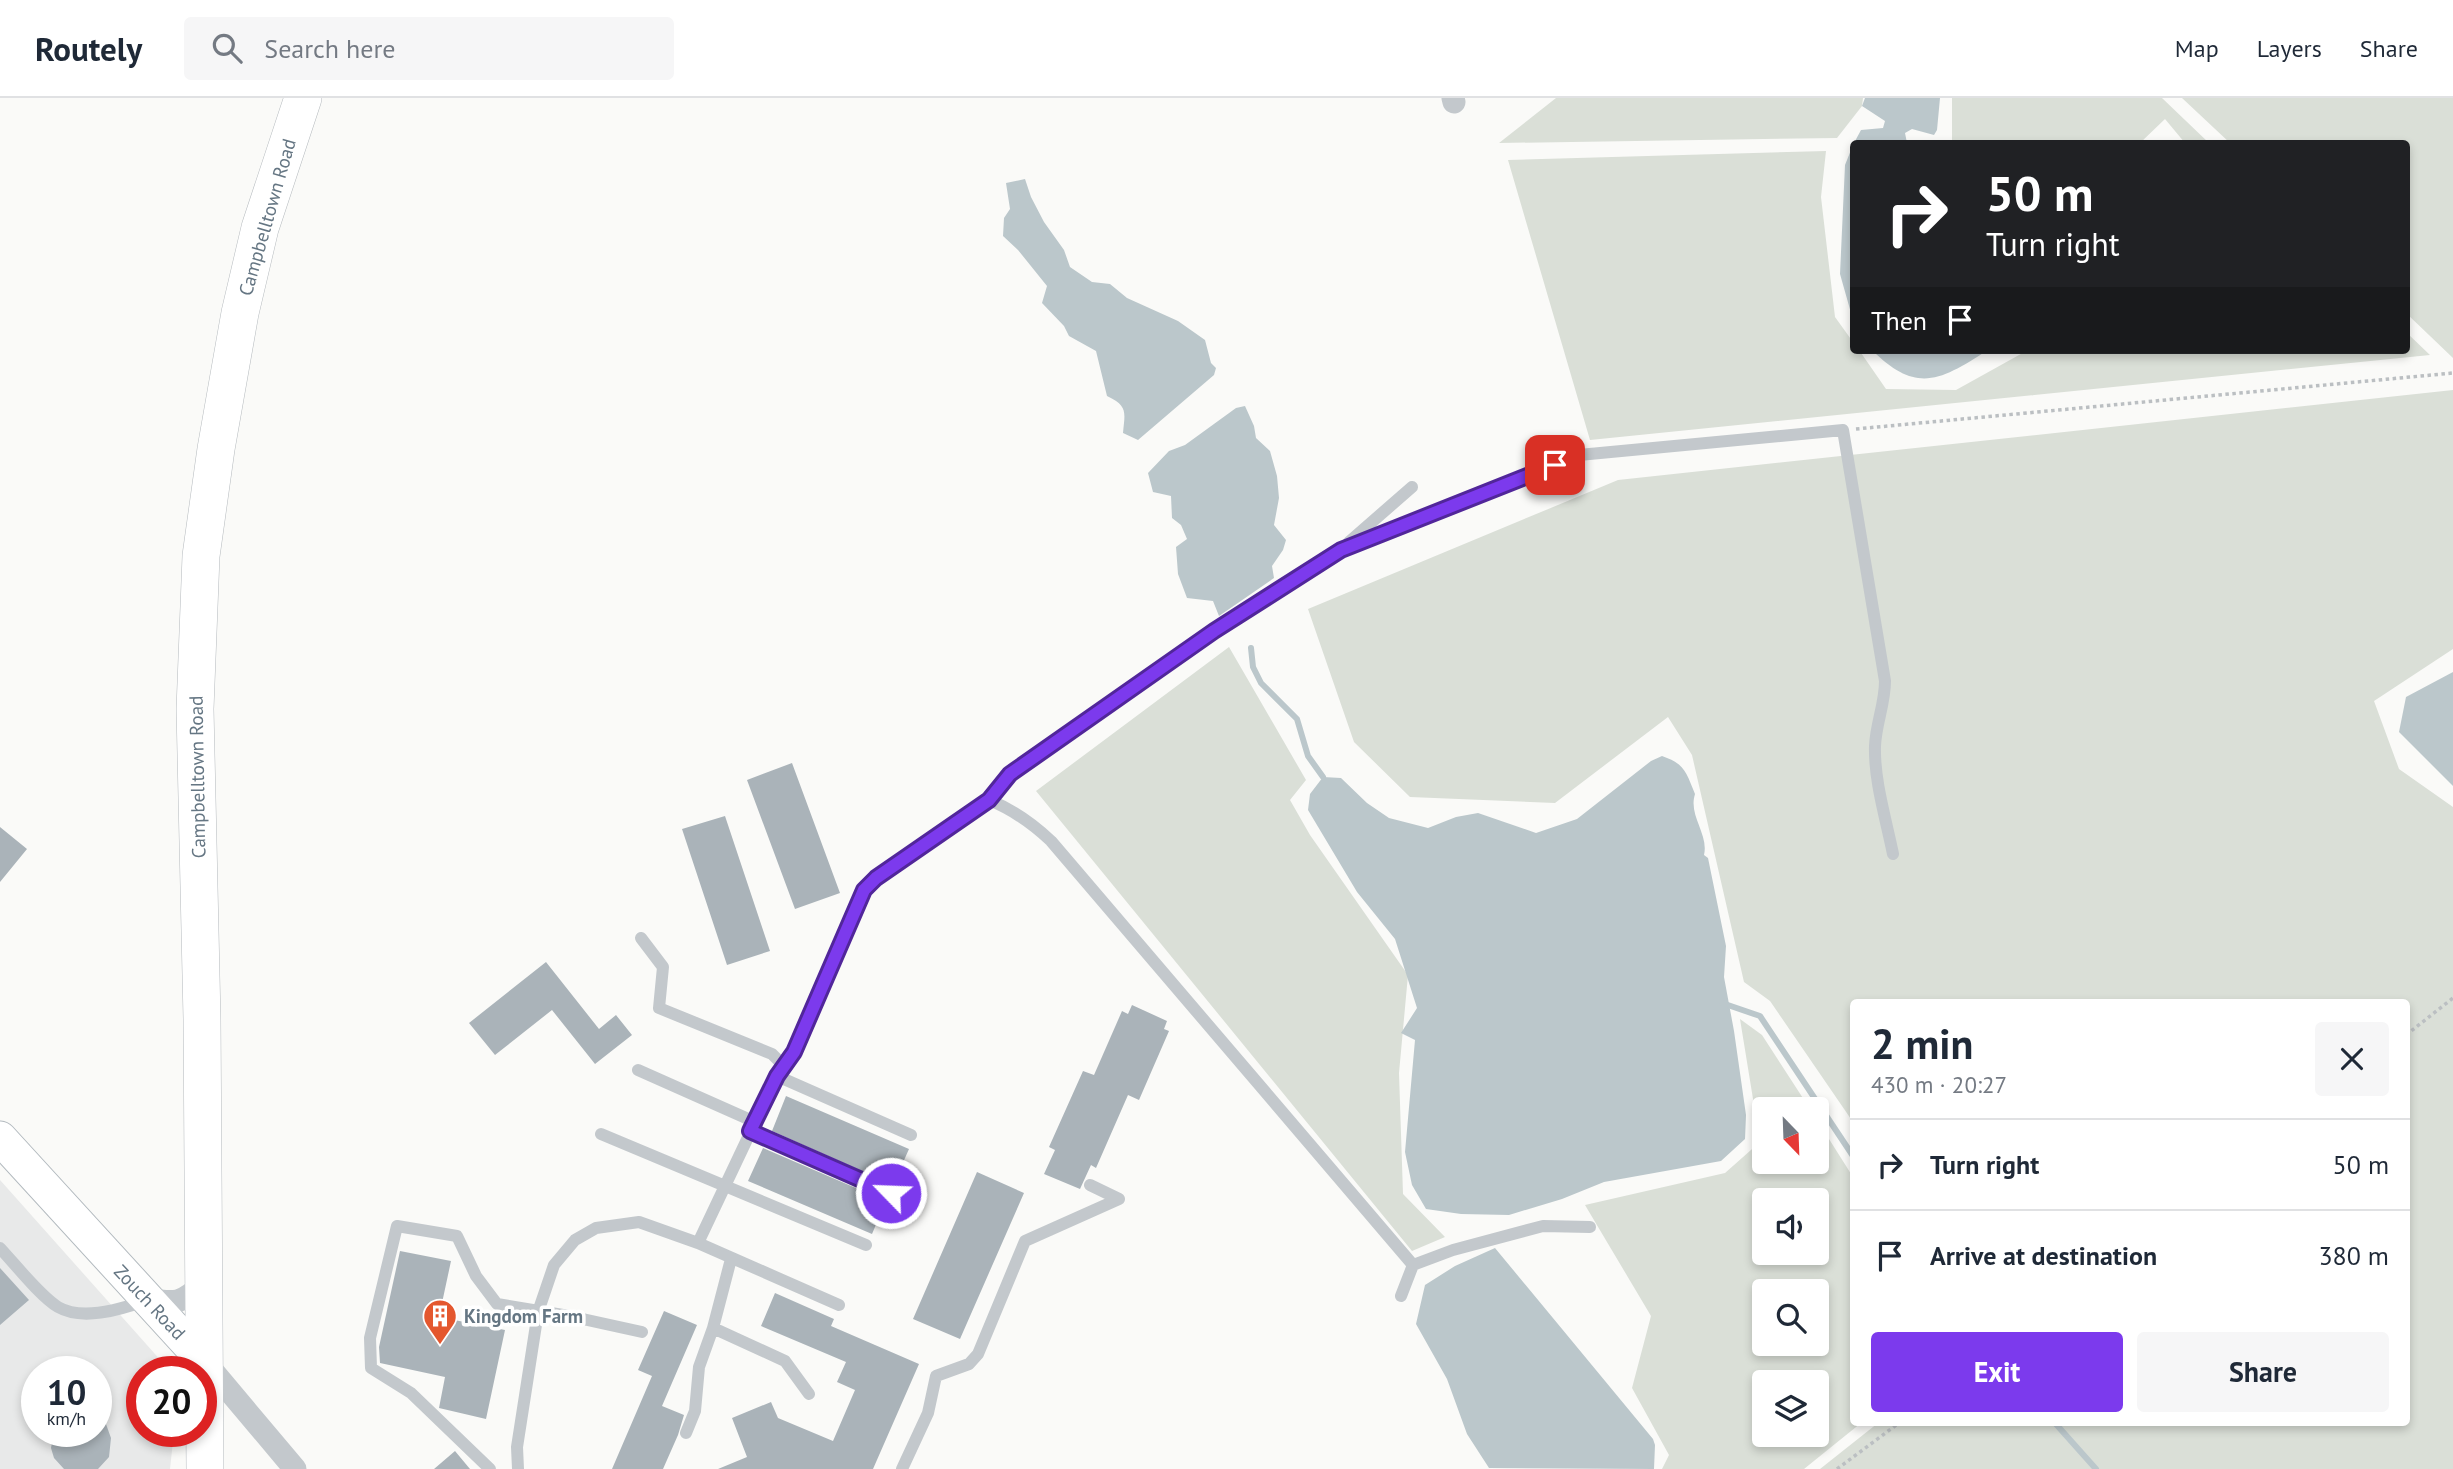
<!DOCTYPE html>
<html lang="en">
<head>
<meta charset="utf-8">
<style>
  :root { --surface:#fff; --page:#f6f6f7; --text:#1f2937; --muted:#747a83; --line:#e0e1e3; --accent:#7c3aed }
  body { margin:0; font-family:"PT Sans",sans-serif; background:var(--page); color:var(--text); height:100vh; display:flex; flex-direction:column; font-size:26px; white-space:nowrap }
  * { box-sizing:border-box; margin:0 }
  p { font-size:23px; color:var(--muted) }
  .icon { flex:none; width:38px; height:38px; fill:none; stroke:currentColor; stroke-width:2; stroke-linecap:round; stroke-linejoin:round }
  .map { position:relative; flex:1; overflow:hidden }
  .side { position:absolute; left:1850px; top:901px; width:560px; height:427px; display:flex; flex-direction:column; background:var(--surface); border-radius:7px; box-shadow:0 4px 10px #0003 }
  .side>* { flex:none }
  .guide { position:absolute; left:1850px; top:42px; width:560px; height:214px; border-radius:7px; box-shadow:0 4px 10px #0003; background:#202124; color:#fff; overflow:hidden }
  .needle { width:46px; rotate:157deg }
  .buttons { position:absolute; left:1752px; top:999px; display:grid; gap:14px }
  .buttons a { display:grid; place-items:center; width:77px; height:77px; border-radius:7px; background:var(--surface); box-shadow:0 4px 10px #0003; font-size:35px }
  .speed { position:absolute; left:21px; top:1258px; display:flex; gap:14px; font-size:35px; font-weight:700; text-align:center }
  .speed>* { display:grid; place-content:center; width:91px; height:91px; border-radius:50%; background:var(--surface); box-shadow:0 4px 10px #0003; line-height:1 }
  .speed small { font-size:18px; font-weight:400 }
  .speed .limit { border:10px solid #d22; background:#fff; color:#111 }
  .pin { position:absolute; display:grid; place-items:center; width:60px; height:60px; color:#fff; margin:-30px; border-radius:14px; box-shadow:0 4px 10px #0006 }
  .me { position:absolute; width:77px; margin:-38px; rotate:294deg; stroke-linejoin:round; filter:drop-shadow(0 0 5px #0008) }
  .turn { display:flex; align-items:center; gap:24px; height:147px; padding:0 21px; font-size:32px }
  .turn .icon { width:91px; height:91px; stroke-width:2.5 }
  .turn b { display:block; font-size:49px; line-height:60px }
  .then { display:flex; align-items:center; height:66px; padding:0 21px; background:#0003; gap:14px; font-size:26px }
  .round { display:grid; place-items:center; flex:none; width:74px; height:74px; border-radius:7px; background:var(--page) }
  .head { display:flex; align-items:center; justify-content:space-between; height:119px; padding:0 21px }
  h1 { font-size:42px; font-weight:700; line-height:52px }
  .primary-button { display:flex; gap:14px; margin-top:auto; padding:14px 21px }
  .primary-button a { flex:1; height:80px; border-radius:7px; background:var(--accent); color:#fff; font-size:28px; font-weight:700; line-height:80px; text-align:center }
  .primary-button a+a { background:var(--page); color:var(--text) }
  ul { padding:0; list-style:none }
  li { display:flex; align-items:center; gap:21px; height:91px; padding:0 21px; border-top:2px solid var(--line) }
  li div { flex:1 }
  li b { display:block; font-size:26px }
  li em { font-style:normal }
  header { display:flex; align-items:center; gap:42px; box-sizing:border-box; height:98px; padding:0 35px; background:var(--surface); border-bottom:2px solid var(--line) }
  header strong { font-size:33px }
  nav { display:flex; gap:38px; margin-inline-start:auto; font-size:24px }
  .search { width:490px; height:63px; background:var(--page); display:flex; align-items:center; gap:18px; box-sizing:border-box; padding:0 24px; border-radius:7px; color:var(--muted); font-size:26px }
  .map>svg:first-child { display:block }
  .built { fill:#e8e9e9; fill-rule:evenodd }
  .green { fill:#dadfd7; fill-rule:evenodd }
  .water { fill:#bbc7cb }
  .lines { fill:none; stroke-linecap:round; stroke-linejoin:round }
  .stream { stroke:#bbc7cb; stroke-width:6 }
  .building { fill:#aab3b9 }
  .secondary-casing { stroke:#b3babf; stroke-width:35 }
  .primary-casing { stroke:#b5babe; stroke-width:38 }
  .path { stroke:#bbbfc2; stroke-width:3.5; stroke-dasharray:3.5 3.5; stroke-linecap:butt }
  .lane { stroke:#c3c8cc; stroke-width:12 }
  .street { stroke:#c3c8cc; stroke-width:23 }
  .secondary { stroke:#fff; stroke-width:33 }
  .primary { stroke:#fff; stroke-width:37 }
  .route-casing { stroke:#51269a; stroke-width:18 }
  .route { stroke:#7c3aed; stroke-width:12 }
  .labels { text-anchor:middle; stroke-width:7; stroke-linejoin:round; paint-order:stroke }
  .street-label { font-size:19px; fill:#657683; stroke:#fff }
  .poi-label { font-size:19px; font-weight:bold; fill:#657683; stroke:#fff; text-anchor:start }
</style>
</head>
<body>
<header>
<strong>Routely</strong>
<div class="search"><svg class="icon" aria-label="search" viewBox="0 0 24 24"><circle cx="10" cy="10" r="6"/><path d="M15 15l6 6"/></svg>Search here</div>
<nav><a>Map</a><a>Layers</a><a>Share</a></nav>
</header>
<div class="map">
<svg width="2453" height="1371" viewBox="0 0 2453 1371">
  <rect width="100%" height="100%" fill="#fafaf8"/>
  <path class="built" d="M0,1082L171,1274H142V1334H174L170,1371H0ZM37,1274H96V1334H37Z"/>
  <path class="green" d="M1556,0H1863L1862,8L1837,40L1499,45Z
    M1952,0H2162L2209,45H2185L2165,21L2140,45H1952Z
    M2182,0H2453V260L2406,215V46L2230,45Z
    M1826,53L1821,99L1835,219L1853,244V252H1859L1886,291L1956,292L2028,252H2406V234L2430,257L1590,342L1508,62Z
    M2453,292V551L2374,603L2399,671L2453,709V1371H1820L1878,1325H2406V905H1853V1024L1770,903L1744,884L1692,657L1668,619L1555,705L1410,699L1354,644L1308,511L1618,382Z
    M1229,549L1306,682L1290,702L1310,737L1408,877L1399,975L1403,1096L1445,1139L1412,1153L1036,693Z
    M1740,921L1762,937L1810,1011L1764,1012V1064H1816L1817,1022L1853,1079V1325H1861L1804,1371H1662L1669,1357L1632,1290L1651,1218L1585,1107L1725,1075L1760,1044ZM1816,1102V1155H1764V1102ZM1764,1194H1816V1246H1764ZM1764,1284H1816V1337H1764Z"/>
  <path class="water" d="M1865,0H1940L1937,32L1934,37L1912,31L1905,35L1907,45H1854L1861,32L1883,30L1885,23L1862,8Z
    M1853,47V222L1840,176L1845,67Z
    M1025,81L1031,99L1044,124L1064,152L1070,169L1092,184L1110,186L1127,200L1178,223L1205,242L1211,265L1216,270L1214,277L1138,342L1123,335C1125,314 1128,308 1107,298L1096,253L1069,238L1064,228L1042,205L1047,188L1018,152L1003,138L1004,120L1010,111L1006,85Z
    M1872,252H1988C1941,282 1917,297 1872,252Z
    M1245,308L1254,328L1256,340L1270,353L1277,378L1279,400L1274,427L1286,442L1283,452L1272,468L1274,480L1219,518L1213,503L1187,500L1178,476L1176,449L1187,441L1181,427L1172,420L1171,398L1153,394L1148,375L1169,353L1185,347L1236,310Z
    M2453,574V688L2399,634L2406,599Z
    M1662,658C1685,666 1686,674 1695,696C1688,718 1709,736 1704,757L1708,760L1726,848L1724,879L1734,933L1746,1017L1745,1041L1721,1063L1604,1084L1562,1101L1509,1117L1461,1116L1426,1111L1412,1087L1405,1054L1415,942L1401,935L1417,910L1395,841L1357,794L1308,712L1310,696L1323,679L1341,680L1367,705L1389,720L1428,730L1456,719L1478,715L1536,735L1577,721L1651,663Z
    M1495,1150L1653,1341L1655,1347L1654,1371L1489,1370L1467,1336L1447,1281L1416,1226L1425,1187L1455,1168Z"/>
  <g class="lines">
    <path class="stream" d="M1251,550L1253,569L1261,585L1297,621L1308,658L1323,679
      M1722,905L1760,918L1853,1058
      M2055,1325L2096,1371"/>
  </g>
  <path class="building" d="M792,665L840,795L795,811L747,682Z
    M725,718L770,853L727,867L682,731Z
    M0,729L27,751L0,784Z
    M546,864L599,931L616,917L632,937L595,966L552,912L495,957L469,925Z
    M1132,907L1167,923L1164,931L1169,933L1139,1002L1128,997L1096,1070L1091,1067L1080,1091L1044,1076L1055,1052L1049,1049L1083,973L1094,977L1122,913L1128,916Z
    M786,998L909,1051L893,1087L772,1033Z
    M763,1050L886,1103L872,1136L748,1083Z
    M977,1074L1024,1095L960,1241L913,1221Z
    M400,1153L451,1163L439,1219L505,1232L486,1321L439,1310L445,1279L380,1265L379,1249Z
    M0,1170L29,1202L0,1227Z
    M775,1195L834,1221L831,1228L919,1266L873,1371H718L747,1359L732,1320L771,1304L778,1320L833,1343L855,1292L837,1284L846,1264L761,1228Z
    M664,1213L697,1227L662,1308L684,1317L678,1337L663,1371H612L652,1278L638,1272Z
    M96,1304H98L111,1340L109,1359L98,1371H64L54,1360L51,1350L54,1334H96Z
    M455,1353L470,1371H434Z"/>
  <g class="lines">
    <g class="secondary-casing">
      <path id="secondary" d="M0,1040L205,1264"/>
    </g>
    <g class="primary-casing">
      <path id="primary" d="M205,1371L202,921L195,611L201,458L216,351L240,215L260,130L303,0"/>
    </g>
    <path class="path" d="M1856,331L2453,275
      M2406,937L2453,900
      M1837,1371L1899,1325"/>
    <path class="lane" d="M1349,444L1412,389
      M989,702L1010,676L1215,533L1303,474L1341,452L1407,424L1579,357L1843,332L1885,583C1885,606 1876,625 1875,648C1874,683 1886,721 1893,756
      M641,840L663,869L659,910L772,956L784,968
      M638,972L755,1024
      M777,978L911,1037
      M750,1033L891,1095
      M601,1036L866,1147
      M698,1145L777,978L794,954L864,792L876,780L989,702C1014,712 1032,725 1051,743L1413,1167L1453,1152L1543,1128L1590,1129
      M0,1150C15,1166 40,1198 58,1209C82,1223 119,1212 144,1203
      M1401,1198L1413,1167
      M713,1230L785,1263L809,1296
      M686,1335L695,1313L699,1269L713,1230L731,1161
      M490,1371L411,1295L371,1270L370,1240L397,1128L457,1138L476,1178L497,1206L569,1218L642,1234
      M518,1371L517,1349L538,1214L554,1167L575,1142L596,1130L639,1124L698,1145L839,1207
      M902,1371L928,1315L936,1278L969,1266L978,1256L1025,1143L1119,1101L1090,1087"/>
    <path class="street" d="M1453,0L1454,4
      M147,1201C176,1206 181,1206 203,1186
      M205,1264L295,1371"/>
    <use href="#secondary" class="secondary"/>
    <use href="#primary" class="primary"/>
  </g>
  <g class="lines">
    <g class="route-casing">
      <path id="route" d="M891,1095L750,1033L777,978L794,954L864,792L876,780L989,702L1010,676L1214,533L1341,452L1555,367"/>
    </g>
    <use href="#route" class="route"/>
  </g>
  <defs>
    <g id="building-pin" transform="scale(1.75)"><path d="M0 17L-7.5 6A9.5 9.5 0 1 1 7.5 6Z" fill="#e4572e" stroke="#fff"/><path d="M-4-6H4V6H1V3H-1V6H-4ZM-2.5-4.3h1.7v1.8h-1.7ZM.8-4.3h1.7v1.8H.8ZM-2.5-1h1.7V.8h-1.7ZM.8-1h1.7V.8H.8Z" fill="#fff"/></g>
  </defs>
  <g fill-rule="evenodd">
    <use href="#building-pin" x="440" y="1218"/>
  </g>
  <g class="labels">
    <g class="street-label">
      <text transform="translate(267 119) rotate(-74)" y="7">Campbelltown Road</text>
      <text transform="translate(197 679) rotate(-91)" y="7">Campbelltown Road</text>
      <text transform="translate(150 1204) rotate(47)" y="7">Zouch Road</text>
    </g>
    <g class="poi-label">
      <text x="464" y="1225">Kingdom Farm</text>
    </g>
  </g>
</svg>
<div class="buttons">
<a><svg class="needle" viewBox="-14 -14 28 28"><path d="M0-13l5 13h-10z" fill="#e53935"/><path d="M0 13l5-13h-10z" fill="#747a83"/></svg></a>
<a><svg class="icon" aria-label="sound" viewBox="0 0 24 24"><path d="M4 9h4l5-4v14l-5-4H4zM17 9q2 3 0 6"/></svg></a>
<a><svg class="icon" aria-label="search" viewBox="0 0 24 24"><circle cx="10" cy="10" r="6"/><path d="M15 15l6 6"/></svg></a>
<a><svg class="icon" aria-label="layers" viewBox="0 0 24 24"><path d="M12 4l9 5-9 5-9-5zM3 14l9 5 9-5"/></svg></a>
</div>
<div class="speed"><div>10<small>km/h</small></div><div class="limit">20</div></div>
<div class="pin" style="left:1555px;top:367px;background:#d93025"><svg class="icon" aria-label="arrive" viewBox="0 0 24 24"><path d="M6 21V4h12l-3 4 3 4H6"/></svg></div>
<svg class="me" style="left:891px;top:1095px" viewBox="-20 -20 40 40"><circle r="17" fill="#7c3aed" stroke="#fff" stroke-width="3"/><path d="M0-11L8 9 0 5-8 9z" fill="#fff"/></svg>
<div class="guide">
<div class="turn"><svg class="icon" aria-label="right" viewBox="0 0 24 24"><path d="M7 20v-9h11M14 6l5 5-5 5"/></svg><div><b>50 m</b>Turn right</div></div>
<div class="then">Then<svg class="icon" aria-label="arrive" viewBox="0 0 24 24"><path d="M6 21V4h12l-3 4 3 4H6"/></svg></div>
</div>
<section class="side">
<div class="head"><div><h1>2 min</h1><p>430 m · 20:27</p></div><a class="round"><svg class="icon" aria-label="close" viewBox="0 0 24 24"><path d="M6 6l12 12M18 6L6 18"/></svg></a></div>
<ul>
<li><svg class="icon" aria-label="right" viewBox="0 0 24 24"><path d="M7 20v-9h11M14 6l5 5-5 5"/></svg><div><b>Turn right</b></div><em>50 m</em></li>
<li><svg class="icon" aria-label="arrive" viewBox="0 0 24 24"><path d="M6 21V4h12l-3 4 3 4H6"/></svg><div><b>Arrive at destination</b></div><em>380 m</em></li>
</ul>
<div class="primary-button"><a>Exit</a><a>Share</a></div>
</section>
</div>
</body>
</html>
